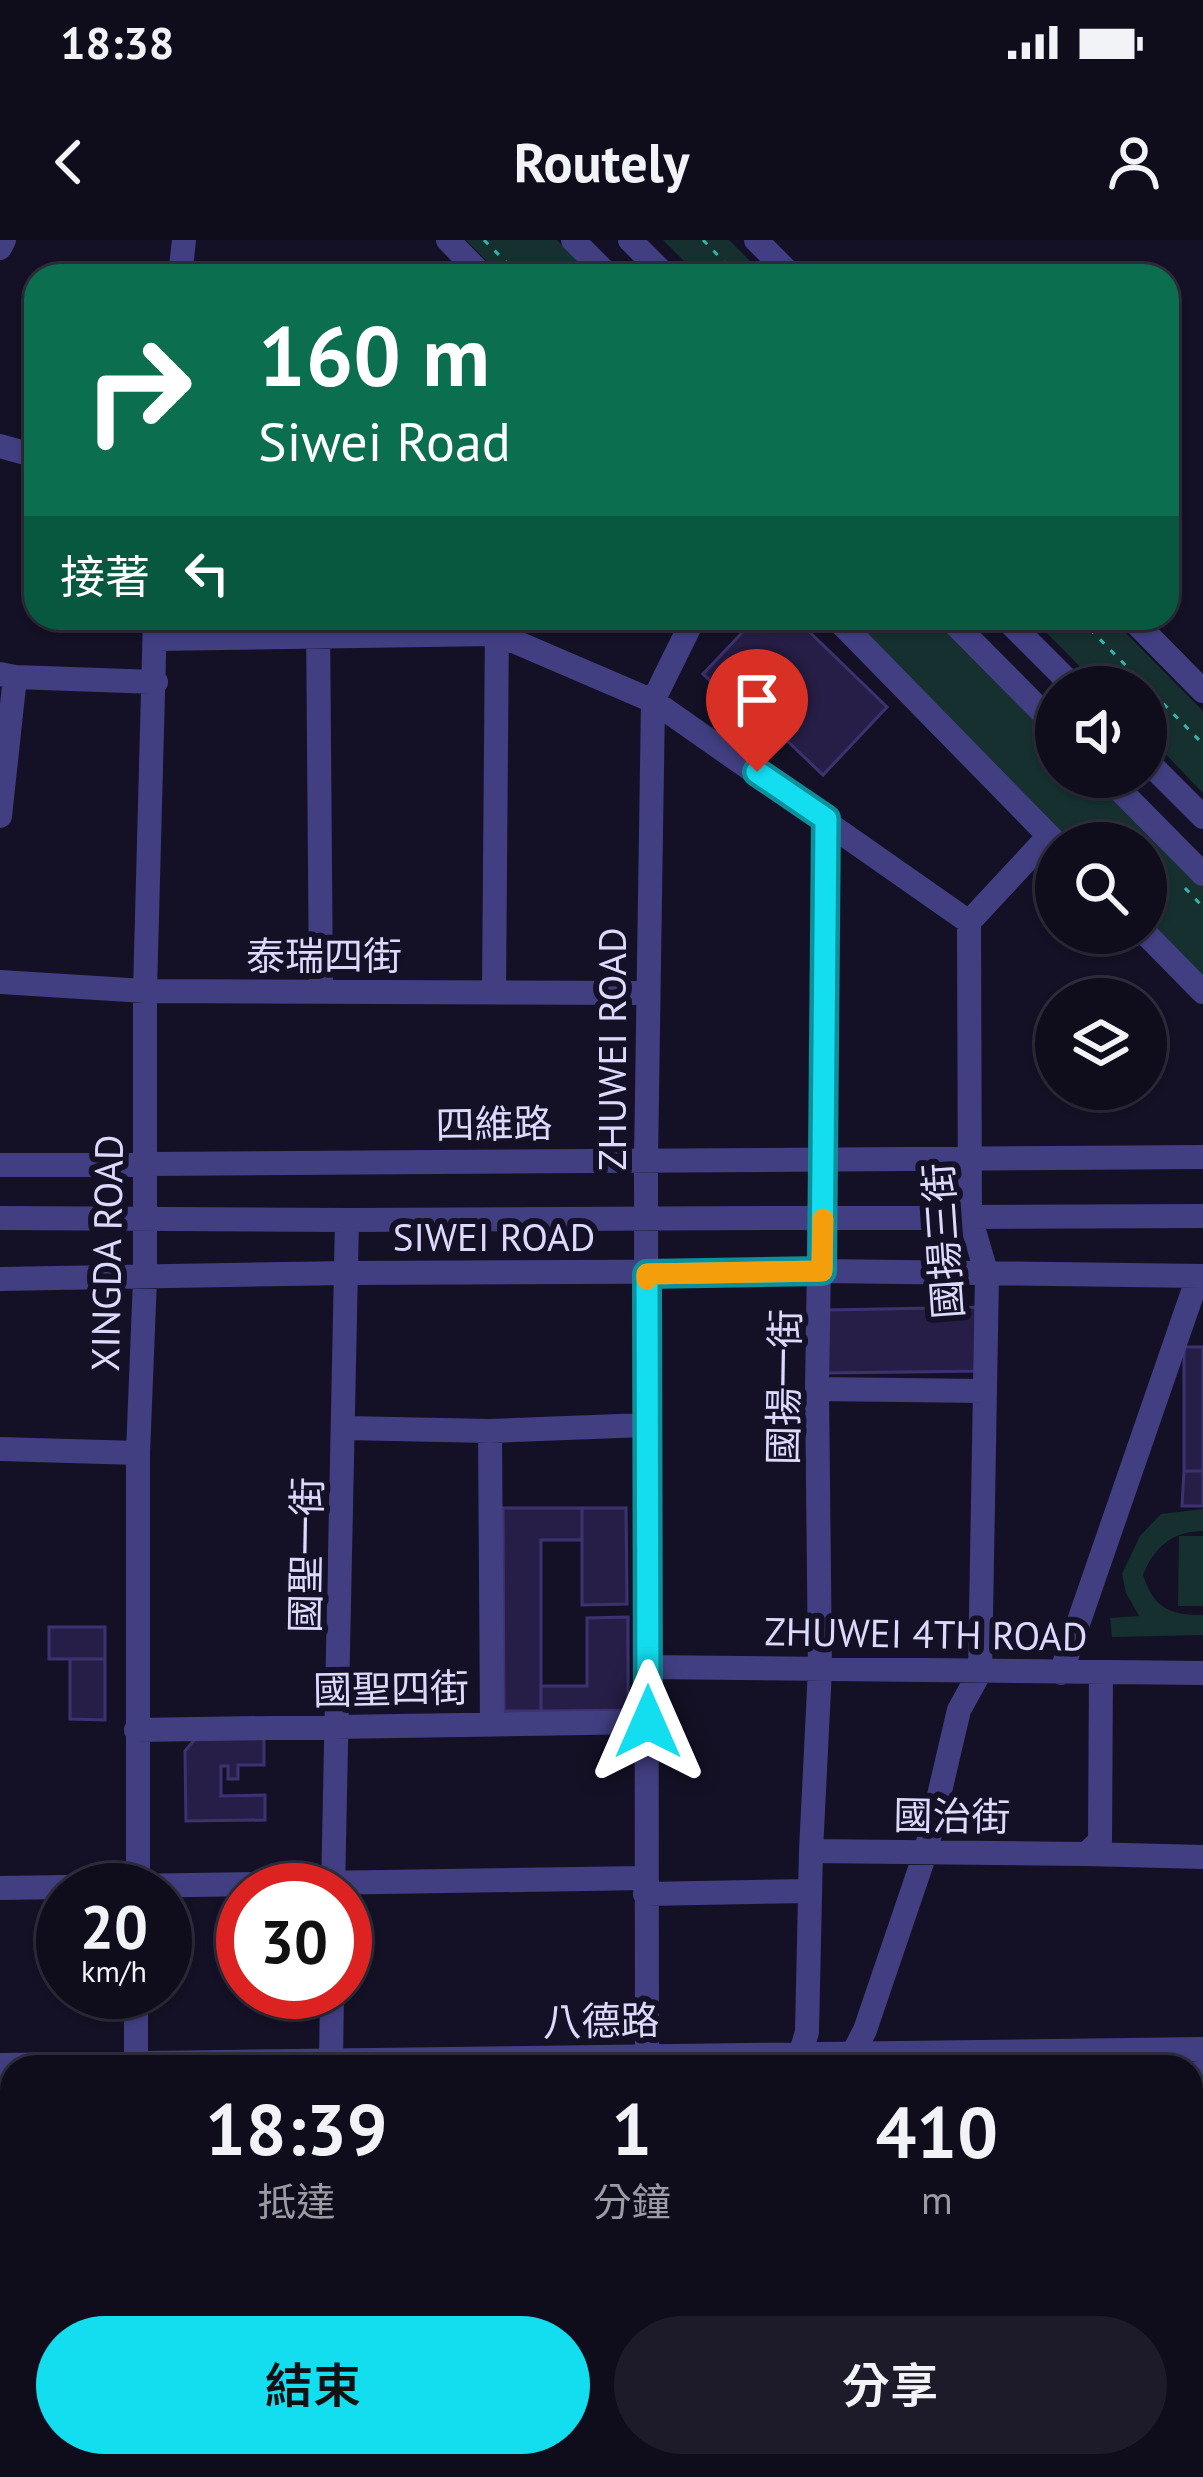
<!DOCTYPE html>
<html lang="zh-TW">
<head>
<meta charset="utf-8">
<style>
  :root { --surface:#0f0d1c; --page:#1d1b29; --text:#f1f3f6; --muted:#9b9ca3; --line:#2f2d3b; --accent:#12def0 }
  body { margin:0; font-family:"PT Sans","Noto Sans TC",sans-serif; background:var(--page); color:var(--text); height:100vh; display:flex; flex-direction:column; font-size:45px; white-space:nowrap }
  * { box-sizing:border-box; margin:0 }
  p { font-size:39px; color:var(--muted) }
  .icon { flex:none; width:66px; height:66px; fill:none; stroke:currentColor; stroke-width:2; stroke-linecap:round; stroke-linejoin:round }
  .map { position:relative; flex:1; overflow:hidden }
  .panel { position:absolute; left:0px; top:1815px; width:1203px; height:423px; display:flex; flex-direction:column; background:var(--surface); border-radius:36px 36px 0 0; box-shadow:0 3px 9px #0004,0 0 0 3px var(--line) }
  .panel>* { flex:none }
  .banner { position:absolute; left:24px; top:24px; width:1155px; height:366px; border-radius:36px; box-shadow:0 3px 9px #0004,0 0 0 3px var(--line); background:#0b6e4f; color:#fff; overflow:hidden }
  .tools { position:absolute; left:1035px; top:426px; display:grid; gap:24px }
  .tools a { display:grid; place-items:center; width:132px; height:132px; border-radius:50%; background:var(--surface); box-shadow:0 3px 9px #0004,0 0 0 3px var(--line); font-size:60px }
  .speed { position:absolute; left:36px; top:1623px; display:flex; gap:24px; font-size:60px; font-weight:700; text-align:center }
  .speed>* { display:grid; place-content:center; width:156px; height:156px; border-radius:50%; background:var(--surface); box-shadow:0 3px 9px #0004,0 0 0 3px var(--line); line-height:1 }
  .speed small { font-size:30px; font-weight:400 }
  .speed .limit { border:18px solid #d22; background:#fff; color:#111 }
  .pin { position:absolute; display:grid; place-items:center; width:102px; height:102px; color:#fff; margin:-123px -51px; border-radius:50% 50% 50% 0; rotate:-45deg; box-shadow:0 0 12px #0007 }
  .pin .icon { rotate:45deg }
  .me { position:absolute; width:132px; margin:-66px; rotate:0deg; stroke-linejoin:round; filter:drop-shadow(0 0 9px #0008) }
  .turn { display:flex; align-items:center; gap:42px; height:252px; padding:0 36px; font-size:54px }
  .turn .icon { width:156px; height:156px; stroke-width:2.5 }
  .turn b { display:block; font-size:84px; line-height:102px }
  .then { display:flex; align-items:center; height:114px; padding:0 36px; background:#0003; gap:24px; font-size:45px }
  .eta { display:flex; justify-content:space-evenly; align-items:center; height:204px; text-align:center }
  .eta b { font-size:72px; font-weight:600; line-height:84px }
  .primary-button { display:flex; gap:24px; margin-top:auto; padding:24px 36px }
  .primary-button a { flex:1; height:138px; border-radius:72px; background:var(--accent); color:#111; font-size:48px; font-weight:600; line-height:138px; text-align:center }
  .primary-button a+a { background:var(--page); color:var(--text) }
  .status { display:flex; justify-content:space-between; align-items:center; height:84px; padding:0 60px; background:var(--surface); direction:ltr }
  .status svg { height:33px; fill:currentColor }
  header { display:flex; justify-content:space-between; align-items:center; height:156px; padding:0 36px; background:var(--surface); font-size:54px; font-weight:600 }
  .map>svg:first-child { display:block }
  .green { fill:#15302f }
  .building { fill:#261e46; stroke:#3d3271; stroke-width:3 }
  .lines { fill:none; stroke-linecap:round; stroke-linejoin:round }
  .path { stroke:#38b2a8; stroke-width:3; stroke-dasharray:6 9; stroke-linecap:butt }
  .minor { stroke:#413f82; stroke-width:24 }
  .route-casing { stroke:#0c909c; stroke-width:30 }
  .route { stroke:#12def0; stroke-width:21 }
  .slow { stroke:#f59e0b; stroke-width:21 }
  .labels { text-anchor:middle; stroke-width:12; stroke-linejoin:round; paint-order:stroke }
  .street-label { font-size:39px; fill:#dcd9fd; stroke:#141126 }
</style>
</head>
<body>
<div class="status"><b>18:38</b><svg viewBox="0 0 49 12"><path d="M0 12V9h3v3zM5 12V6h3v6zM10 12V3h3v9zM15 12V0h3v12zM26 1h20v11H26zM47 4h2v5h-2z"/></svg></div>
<header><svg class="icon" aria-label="back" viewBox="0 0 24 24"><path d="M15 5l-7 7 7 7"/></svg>Routely<svg class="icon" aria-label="person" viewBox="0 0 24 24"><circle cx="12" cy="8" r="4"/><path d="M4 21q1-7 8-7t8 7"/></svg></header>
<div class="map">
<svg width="1203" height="2237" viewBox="0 0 1203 2237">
  <rect width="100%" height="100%" fill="#141126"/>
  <path class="green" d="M466,0H557L592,36H502Z
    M663,0H729L765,36H699Z
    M846,378H933L1056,496V537H1098L1203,647V742L1146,684V603H1065Z
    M1032,378H1111L1203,471V553L1146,494V447H1100Z
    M1203,1269V1291C1173,1291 1154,1307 1143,1335C1154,1368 1169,1375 1203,1375V1395L1112,1397L1110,1378L1139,1376L1126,1353L1122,1334L1140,1296L1161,1274Z
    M1179,1296H1203V1366H1178Z"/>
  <path class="building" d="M756,378H795L887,467L823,535L757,472L750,479L703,434Z
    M987,1067L984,1131L827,1133L828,1070Z
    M1184,1107H1203V1231H1184Z
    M1184,1231H1203V1266H1182Z
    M503,1268H582V1300H541V1471H504Z
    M582,1268H626L627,1364L582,1365Z
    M628,1377V1470L541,1471V1446H587V1378Z
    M49,1387H105V1419H49Z
    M70,1419H105V1480L70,1479Z
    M196,1498H264V1525H238V1539H228V1526H221V1556L265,1555V1580L186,1581L185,1511Z
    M21,2226H59V2237H21Z"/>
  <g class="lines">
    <path class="path" d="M484,0L520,36
      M703,0L738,36
      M1079,378L1203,504
      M1077,537L1088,549
      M1185,648L1203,667"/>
    <path class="minor" d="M448,0L483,36
      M573,0L609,36
      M630,0L666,36
      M756,0L792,36
      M0,8L4,0
      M180,36L184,0
      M0,206L36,216
      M318,378L321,752
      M836,378L1056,603
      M949,378L1056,486
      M1005,378L1074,447
      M1131,378L1203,451
      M156,399L497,394L653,461L969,682
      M0,434L15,437L156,442
      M1146,520L1203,577
      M1107,537L1203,634
      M0,576L15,437
      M826,579L817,1149L820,1429L811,1611L1086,1614L1100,1601L1101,1432
      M1145,693L1203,752
      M0,742L145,751L647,753
      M494,752L497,382
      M0,925L1203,917
      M0,978L347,980L1203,976
      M0,1039L346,1033L822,1031L1203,1036
      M817,1149L985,1151
      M345,1188L490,1191L645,1185
      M490,1191L492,1484
      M0,1209L138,1213
      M648,1427L1203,1433
      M1061,1433L1198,1037
      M136,1490L648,1482
      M1086,1614L1203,1617
      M0,1648L645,1638
      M138,1650V1213L145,1039V751L155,378
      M333,1650L347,980
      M645,1654L810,1651
      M801,1812L807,1792L811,1611
      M331,1820L332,1752
      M0,1825L1203,1809
      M136,1827V1752
      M647,1827L646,919L653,461L694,378
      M846,1827L865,1790L926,1611L959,1470L980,1432L987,1035L970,977L969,682L1049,596
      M1191,1834L1203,1833
      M0,1848H12
      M1191,1982L1203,1983
      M1191,2185H1203
      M145,2226V2237
      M822,2226L828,2237
      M1148,2226L1149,2237
      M348,2237V2226
      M482,2237L483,2226
      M636,2237L639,2226
      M785,2237L787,2226"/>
  </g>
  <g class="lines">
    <g class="route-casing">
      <path id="route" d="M648,1482L647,1034L822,1031L826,579L757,532"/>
    </g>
    <use href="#route" class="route"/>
    <path class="slow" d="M647,1039V1034L822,1031L823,979"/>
  </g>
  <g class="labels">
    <g class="street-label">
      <text x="324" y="730">泰瑞四街</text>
      <text transform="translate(612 809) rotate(-90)" y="14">ZHUWEI ROAD</text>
      <text transform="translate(494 884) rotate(-1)" y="14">四維路</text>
      <text x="494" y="1011">SIWEI ROAD</text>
      <text transform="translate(943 1001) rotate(-94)" y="14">國揚三街</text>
      <text transform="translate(107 1013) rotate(-89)" y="14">XINGDA ROAD</text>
      <text transform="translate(784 1147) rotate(-89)" y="14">國揚一街</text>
      <text transform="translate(306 1315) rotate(-89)" y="14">國聖一街</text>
      <text transform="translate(926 1394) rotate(1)" y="14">ZHUWEI 4TH ROAD</text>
      <text transform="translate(391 1449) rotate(-1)" y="14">國聖四街</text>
      <text transform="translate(952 1576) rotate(1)" y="14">國治街</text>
      <text transform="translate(601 1781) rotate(-1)" y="14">八德路</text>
    </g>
  </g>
</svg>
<div class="tools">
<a><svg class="icon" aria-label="sound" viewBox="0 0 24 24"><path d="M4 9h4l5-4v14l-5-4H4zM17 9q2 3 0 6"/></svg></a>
<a><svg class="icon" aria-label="search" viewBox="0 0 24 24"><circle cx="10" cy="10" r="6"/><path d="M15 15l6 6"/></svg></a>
<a><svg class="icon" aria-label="layers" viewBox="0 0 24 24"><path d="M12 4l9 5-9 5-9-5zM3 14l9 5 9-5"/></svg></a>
</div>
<div class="speed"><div>20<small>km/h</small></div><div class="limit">30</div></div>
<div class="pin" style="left:757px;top:532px;background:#d93025"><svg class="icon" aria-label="arrive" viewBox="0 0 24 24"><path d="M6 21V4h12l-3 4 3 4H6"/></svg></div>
<svg class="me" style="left:648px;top:1482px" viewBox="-20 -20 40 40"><path d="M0-17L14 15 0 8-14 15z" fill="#12def0" stroke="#fff" stroke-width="4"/></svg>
<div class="banner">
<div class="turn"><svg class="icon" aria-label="right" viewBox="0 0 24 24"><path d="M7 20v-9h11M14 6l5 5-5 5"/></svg><div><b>160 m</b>Siwei Road</div></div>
<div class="then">接著<svg class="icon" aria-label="left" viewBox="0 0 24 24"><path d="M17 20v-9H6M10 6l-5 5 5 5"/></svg></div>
</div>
<section class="panel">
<div class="eta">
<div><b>18:39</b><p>抵達</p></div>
<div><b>1</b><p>分鐘</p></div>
<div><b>410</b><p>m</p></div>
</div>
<div class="primary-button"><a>結束</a><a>分享</a></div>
</section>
</div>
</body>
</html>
